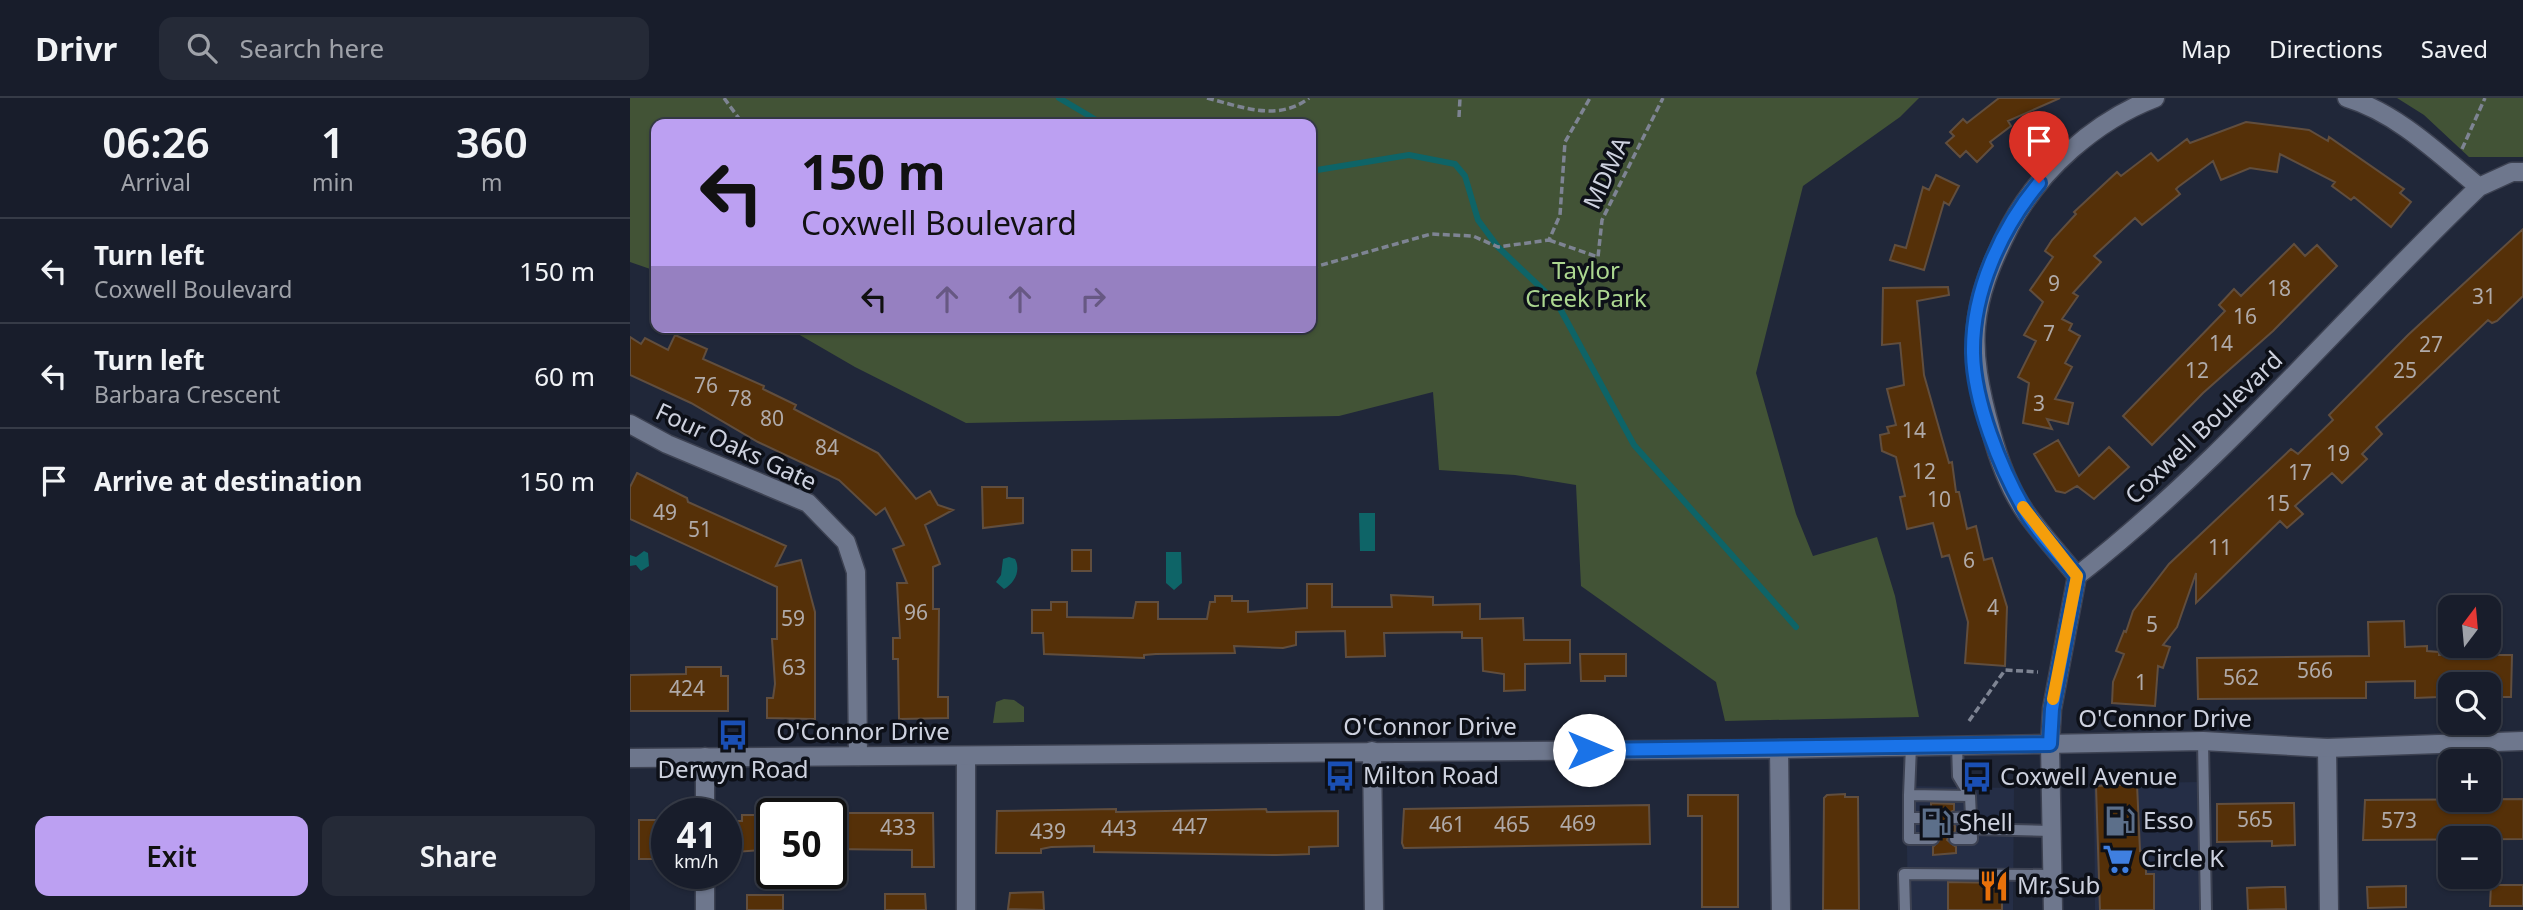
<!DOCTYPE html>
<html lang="en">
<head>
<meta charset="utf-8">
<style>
  :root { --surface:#181d2b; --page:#252a37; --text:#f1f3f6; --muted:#9fa2a9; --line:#363b47; --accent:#bca0f2 }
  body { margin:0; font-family:"Noto Sans",sans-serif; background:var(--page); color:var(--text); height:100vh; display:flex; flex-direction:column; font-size:26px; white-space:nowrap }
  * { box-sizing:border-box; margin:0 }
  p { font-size:23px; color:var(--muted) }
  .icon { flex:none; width:38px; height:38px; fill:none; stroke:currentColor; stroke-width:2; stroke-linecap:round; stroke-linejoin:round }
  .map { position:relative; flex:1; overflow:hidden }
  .details { display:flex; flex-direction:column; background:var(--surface); width:630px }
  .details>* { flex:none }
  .guide { position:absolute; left:21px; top:21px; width:665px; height:214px; border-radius:14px; box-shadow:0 2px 5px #0004,0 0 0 2px var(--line); background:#bca0f2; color:#111; overflow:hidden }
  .needle { width:46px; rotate:16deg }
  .fabs { position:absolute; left:1808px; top:497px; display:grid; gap:14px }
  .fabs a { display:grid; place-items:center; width:63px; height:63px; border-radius:14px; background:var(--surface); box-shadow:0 2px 5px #0004,0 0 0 2px var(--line); font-size:35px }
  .speed { position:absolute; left:21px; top:700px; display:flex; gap:14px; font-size:35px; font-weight:700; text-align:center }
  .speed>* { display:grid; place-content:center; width:91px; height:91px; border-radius:50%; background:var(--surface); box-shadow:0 2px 5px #0004,0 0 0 2px var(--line); line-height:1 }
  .speed small { font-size:18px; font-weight:400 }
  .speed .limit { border:4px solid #111; border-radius:10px; background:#fff; color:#111 }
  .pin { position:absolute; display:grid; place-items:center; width:60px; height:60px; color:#fff; margin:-72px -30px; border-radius:50% 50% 50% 0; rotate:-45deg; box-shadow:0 0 7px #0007 }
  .pin .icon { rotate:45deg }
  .me { position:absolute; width:77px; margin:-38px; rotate:90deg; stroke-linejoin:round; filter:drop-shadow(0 0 5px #0008) }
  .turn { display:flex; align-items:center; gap:24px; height:147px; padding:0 35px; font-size:32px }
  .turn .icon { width:91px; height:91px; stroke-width:2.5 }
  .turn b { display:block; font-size:49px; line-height:60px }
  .lanes { display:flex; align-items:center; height:66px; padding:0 35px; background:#0003; justify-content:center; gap:35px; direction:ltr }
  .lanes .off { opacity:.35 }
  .eta { display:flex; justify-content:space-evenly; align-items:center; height:119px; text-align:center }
  .eta b { font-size:42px; font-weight:600; line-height:49px }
  .action { display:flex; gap:14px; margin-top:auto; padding:14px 35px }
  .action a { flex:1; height:80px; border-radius:14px; background:var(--accent); color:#111; font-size:28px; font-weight:600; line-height:80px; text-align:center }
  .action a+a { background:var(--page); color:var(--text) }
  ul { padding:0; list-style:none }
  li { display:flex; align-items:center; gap:21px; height:105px; padding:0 35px; border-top:2px solid var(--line) }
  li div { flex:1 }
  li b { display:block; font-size:26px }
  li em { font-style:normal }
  header { display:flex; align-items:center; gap:42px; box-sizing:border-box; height:98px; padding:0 35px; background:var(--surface); border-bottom:2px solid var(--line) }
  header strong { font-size:33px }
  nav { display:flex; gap:38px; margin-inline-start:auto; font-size:24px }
  .search { width:490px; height:63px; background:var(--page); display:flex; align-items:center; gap:18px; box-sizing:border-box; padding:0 24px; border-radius:14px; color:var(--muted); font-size:26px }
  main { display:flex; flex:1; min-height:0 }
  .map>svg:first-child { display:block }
  .built { fill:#252e46 }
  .green { fill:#425336 }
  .water { fill:#0e6467 }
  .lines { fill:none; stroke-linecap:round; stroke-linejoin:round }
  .stream { stroke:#0e6467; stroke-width:6 }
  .building { fill:#553008; stroke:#614e3e; stroke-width:2 }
  .lane-casing { stroke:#3d4252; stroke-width:14 }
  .street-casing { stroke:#3d4252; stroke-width:21 }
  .secondary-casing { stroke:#3d4252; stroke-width:21 }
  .path { stroke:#7e8493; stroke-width:3.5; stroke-dasharray:7 3.5; stroke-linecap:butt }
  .lane { stroke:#6e778d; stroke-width:10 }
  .street { stroke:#6e778d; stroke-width:18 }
  .secondary { stroke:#6e778d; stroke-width:18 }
  .route-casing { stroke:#114b97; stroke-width:18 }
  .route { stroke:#1a73e8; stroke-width:12 }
  .slow { stroke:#f59e0b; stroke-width:12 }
  .labels { text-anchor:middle; stroke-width:7; stroke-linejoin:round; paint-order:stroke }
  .number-label { font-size:21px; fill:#b0aaa9 }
  .street-label { font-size:24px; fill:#ced2df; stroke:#0d1018 }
  .park-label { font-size:24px; fill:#acd790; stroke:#0d1018 }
  .poi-label { font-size:24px; fill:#ced2df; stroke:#0d1018; text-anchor:start }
</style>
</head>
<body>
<header>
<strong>Drivr</strong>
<div class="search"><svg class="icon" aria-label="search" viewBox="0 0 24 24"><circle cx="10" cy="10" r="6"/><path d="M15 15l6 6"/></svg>Search here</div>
<nav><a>Map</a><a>Directions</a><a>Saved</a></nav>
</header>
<main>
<section class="details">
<div class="eta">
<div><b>06:26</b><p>Arrival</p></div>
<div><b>1</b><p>min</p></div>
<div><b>360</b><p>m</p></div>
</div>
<ul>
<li><svg class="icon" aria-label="left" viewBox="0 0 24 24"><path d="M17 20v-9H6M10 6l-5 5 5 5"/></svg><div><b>Turn left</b><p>Coxwell Boulevard</p></div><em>150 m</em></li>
<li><svg class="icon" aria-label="left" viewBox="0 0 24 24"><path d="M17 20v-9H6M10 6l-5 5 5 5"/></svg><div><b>Turn left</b><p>Barbara Crescent</p></div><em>60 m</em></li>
<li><svg class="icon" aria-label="arrive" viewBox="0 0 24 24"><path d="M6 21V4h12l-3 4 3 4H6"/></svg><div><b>Arrive at destination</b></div><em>150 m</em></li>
</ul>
<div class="action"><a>Exit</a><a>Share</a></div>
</section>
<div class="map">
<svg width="1893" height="812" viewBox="0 0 1893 812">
  <rect width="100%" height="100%" fill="#202739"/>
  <path class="built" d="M1569,684V812H1465L1464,686Z
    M1276,688L1384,690L1383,812H1278Z"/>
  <path class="green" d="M0,0H1289L1270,19L1173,88L1126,275L1166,416L1183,458L1247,439L1265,498L1289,619L1095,623L1086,584L951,488L946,387L885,377L809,372L803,294L709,318L336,325L225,269L156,229H681V26H26V173L0,164Z
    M1767,0H1893V59H1839L1794,17Z
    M374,601L384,602L394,609V624L363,625L366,604Z"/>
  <path class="water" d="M729,415H745V453H730Z
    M14,453L18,455L19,468L11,473L6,467L0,468V457L6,459Z
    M536,454H551L552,485L544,492L536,485Z
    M379,459L385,461C391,472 385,485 374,491L366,484L371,477L373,461Z"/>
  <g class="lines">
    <path class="stream" d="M429,0L473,26
      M681,73L779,57L825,66L835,78L848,122L868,149L927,205L1004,347L1166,529"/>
  </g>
  <path class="building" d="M1369,0H1430L1378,23L1381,28L1360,44L1363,48L1347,64L1336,53L1330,59L1316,45L1324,38L1320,34L1333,21L1337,25Z
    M1616,24L1679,32L1698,43L1699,39L1774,91L1770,95L1781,104L1761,129L1724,99L1721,102L1702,88L1705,84L1650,56L1647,74L1620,70L1591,82L1583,63L1548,89L1546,91L1550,96L1512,127L1505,120L1464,158L1471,164L1443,195L1448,198L1432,221L1442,226L1439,232L1450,238L1435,265L1442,269L1425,301L1443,305L1438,326L1417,321L1422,331L1393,325L1399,285L1388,279L1406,243L1394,237L1413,204L1400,192L1423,159L1415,153L1422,142L1446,116L1444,114L1487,74L1491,78L1521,55L1528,63L1557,41L1560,45Z
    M1306,77L1329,88L1319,107L1314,104L1294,172L1260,162L1265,147L1276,150L1293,89L1299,92Z
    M1893,131V198L1867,223L1862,225L1858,222L1746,329L1752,336L1732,356L1737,361L1712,385L1702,375L1665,408L1673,416L1657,430L1650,423L1566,505V475L1547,529L1533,547L1540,549L1533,570L1528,568L1525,608L1482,605L1483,584L1494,556L1486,553L1494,533L1496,534L1503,513L1539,466L1661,351L1668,356L1703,322L1699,317L1778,237Z
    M1664,146L1675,158L1687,147L1707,168L1643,233L1573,295L1522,347L1493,318L1595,213L1589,207L1604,191L1611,198Z
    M1318,189L1319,197L1287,203L1294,277L1319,365L1322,364L1326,394H1329L1337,431L1346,428L1354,462L1362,460L1377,509L1375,568L1335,565L1338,524L1319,457L1312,459L1303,425L1277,431L1270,399L1275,398L1266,359L1252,353L1251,346L1250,337L1259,335L1257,329L1266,327L1257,291L1274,287L1270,245L1252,247L1253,190Z
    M45,237L77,251L73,261L134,288L133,291L166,307L164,311L248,355L286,401L300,393L308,407L323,412L295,427L310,466L303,469V511H309L308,599H318V620L269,621L268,561H263V540H270L267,485H277L263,451L274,447L255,410L246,417L209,382L128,344L61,305L0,277V239L11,246L15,240L38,252Z
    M1428,342L1449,378L1479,349L1499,369L1464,401L1447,388L1435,395L1426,393L1404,356Z
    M7,375L57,400L58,404L156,448L146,468L171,462L185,514V621L137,620V600H143L145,586L142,541H147V489L0,421V389Z
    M352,389H377V400H393V425L353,430Z
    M442,452H461V473H442Z
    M677,486H702V509H762L761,497L803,499V507L850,506V521L893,520L894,542H940V565L895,566V592L874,593V576L853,573L852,540H832V534L754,535L755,558L716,559L715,533L666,534V547L653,550L604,548L605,555L526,556L514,557V560L414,556L413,535H402V512H421V504H437V519L503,520L506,504H528V521H577L580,504H585V498H602V503H618V514L677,510Z
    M1774,523L1775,549L1797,548V553L1809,554V557H1882L1881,599H1862L1860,586H1809V599L1785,600V583L1736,584V600L1568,601L1567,560L1739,558L1738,524Z
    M950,556H996V578H975V583H951Z
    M56,569H91V578H98V613H0V577L56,576Z
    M1507,686L1510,753H1516V776H1524V812H1470L1466,688Z
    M1215,696V699H1228L1229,812H1193L1194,700L1197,697Z
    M1058,697H1108V809H1072V718H1058Z
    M1893,701V741L1733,742L1735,702Z
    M1301,705L1324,706V712L1317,716L1316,721L1325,728V733L1319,737L1317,742L1326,749V755L1303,757V749L1311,740L1302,733V728L1309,719L1301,712Z
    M1664,705L1665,747L1642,748V743L1587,744V706Z
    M1019,707L1020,746L774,750L772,745L774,711Z
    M486,711V714L636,711L637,714L708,713V748L679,749V756L647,757L464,754V748L421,749L411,751V755H366L367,713Z
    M201,715H303L304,769H282V752L201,751Z
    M112,717H142V751L106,754V723H112Z
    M9,722H32L31,761H9Z
    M1318,784L1372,785V812H1318Z
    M1861,787H1893V808H1860Z
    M1776,788V809L1738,810L1737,789Z
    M1643,789H1655L1656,811L1618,812L1617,790Z
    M413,794L414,812L378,811L380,795Z
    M255,796H295L296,812H255Z
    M117,797H153V812H117Z"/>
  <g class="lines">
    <g class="lane-casing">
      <path id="lane" d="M1573,643L1576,812
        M1327,647L1328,678L1340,698
        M1279,697L1281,648
        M1279,720V697L1340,698L1341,719
        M1301,720H1279V741H1303
        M1324,720L1341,719L1342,741H1325
        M1341,731L1421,733
        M1275,812L1274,776L1422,777"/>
    </g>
    <g class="street-casing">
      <path id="street" d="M1717,0C1767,15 1809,56 1849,89
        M0,326L37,346L178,405L216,444L226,474L228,658
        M1447,478C1430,457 1412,437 1396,415C1380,392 1368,360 1361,333C1337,246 1339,208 1380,128C1410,72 1465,23 1525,0
        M1420,646L1422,611L1447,478C1594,363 1714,218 1849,89L1882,74H1893
        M1697,650L1699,812
        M1149,651L1151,812
        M742,653L744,812
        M75,659V716
        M336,659V812
        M75,812V775"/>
    </g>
    <g class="secondary-casing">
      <path id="secondary" d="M1420,646L1423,812
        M0,660L1149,651L1573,643L1697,650L1893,643"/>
    </g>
    <path class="path" d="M94,0L113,26
      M577,0C612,9 648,24 679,0
      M829,19L830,0
      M1832,51L1855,0
      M919,142L968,159L972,122L1033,0
      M681,170L801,136L843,138L868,149L919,142L930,117L935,44L960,0
      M1339,623L1375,572L1408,574"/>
    <use href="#lane" class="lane"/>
    <use href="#street" class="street"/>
    <use href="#secondary" class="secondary"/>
  </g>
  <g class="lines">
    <g class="route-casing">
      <path id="route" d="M959,652L1420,646L1422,611L1447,478C1430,456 1407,435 1394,411C1370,369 1344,304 1343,255C1342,194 1371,131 1409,85"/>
    </g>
    <use href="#route" class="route"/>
    <path class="slow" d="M1393,409L1447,478L1423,601"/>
  </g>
  <defs>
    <g id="bus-bare" transform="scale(2.415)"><path d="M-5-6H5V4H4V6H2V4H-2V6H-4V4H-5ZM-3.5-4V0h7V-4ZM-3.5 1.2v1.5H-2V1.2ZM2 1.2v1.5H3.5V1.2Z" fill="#1a4fb4" stroke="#0d1018" stroke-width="2.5" paint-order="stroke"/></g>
    <g id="fuel-bare" transform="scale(2.415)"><path d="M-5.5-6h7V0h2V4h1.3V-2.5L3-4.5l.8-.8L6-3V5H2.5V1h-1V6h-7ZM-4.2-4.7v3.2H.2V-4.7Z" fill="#5c6f8a" stroke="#0d1018" stroke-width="2.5" paint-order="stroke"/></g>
    <g id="supermarket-bare" transform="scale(2.415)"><path d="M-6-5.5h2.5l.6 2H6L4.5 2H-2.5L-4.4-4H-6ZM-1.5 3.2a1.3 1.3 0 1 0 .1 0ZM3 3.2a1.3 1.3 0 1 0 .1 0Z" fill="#3f7fe0" stroke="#0d1018" stroke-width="2.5" paint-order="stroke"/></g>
    <g id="restaurant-bare" transform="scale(2.415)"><path d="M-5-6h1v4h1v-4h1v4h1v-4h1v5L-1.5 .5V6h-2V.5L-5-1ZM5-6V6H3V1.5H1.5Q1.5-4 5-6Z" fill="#e8710a" stroke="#0d1018" stroke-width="2.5" paint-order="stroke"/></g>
  </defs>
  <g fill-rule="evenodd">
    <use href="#bus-bare" x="103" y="637"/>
    <use href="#bus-bare" x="710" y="678"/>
    <use href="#bus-bare" x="1347" y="679"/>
    <use href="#fuel-bare" x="1490" y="723"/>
    <use href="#fuel-bare" x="1306" y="725"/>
    <use href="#supermarket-bare" x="1488" y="761"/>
    <use href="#restaurant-bare" x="1364" y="788"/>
  </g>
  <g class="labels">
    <g class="number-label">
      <text x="1424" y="193">9</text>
      <text x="1649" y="198">18</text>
      <text x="1854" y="206">31</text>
      <text x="1615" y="226">16</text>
      <text x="1419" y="243">7</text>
      <text x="1591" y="253">14</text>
      <text x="1801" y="254">27</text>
      <text x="1567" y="280">12</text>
      <text x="1775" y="280">25</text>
      <text x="76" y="295">76</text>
      <text x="110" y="308">78</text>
      <text x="1409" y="313">3</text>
      <text x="142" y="328">80</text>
      <text x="1284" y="340">14</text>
      <text x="197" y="357">84</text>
      <text x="1708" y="363">19</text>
      <text x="1294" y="381">12</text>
      <text x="1670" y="382">17</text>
      <text x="1309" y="409">10</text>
      <text x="1648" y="413">15</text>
      <text x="35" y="422">49</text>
      <text x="70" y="439">51</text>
      <text x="1590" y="457">11</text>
      <text x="1339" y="470">6</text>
      <text x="1363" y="517">4</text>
      <text x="286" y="522">96</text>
      <text x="163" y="528">59</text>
      <text x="1522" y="534">5</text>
      <text x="164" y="577">63</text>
      <text x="1685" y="580">566</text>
      <text x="1611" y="587">562</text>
      <text x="1511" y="592">1</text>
      <text x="57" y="598">424</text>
      <text x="1625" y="729">565</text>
      <text x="1769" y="730">573</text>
      <text x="948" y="733">469</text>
      <text x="817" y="734">461</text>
      <text x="882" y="734">465</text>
      <text x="560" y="736">447</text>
      <text x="268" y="737">433</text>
      <text x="489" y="738">443</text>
      <text x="418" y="741">439</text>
    </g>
    <g class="street-label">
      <text transform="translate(977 75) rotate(-65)" y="8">MDMA</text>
      <text transform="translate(1574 330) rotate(-44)" y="8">Coxwell Boulevard</text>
      <text transform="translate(106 349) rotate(25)" y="8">Four Oaks Gate</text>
      <text x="1535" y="629">O'Connor Drive</text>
      <text x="800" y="637">O'Connor Drive</text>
      <text x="233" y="642">O'Connor Drive</text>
    </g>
    <g class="park-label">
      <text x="956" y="181">Taylor<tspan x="956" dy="28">Creek Park</tspan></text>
    </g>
    <g class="poi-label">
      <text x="103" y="680" text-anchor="middle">Derwyn Road</text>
      <text x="733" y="686">Milton Road</text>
      <text x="1370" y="687">Coxwell Avenue</text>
      <text x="1513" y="731">Esso</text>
      <text x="1329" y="733">Shell</text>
      <text x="1511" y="769">Circle K</text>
      <text x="1387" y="796">Mr. Sub</text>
    </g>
  </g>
</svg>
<div class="fabs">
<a><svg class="needle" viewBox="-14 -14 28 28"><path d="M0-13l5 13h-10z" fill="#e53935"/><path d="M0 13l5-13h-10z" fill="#9fa2a9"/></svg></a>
<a><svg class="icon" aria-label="search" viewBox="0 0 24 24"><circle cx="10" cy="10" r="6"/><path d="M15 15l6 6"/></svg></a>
<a>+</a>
<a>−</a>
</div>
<div class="speed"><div>41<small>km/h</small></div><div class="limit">50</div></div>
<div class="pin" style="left:1409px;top:85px;background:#d93025"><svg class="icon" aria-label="arrive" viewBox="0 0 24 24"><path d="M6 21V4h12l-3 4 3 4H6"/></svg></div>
<svg class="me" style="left:959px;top:652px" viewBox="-20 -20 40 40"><circle r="19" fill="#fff"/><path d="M0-13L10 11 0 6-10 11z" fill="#1a73e8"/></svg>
<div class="guide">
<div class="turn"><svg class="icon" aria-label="left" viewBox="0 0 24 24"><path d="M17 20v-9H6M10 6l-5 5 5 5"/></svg><div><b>150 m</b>Coxwell Boulevard</div></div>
<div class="lanes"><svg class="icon" aria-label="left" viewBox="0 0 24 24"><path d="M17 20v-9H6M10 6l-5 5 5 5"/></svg><svg class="icon off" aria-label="ahead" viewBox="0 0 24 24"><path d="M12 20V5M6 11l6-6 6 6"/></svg><svg class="icon off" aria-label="ahead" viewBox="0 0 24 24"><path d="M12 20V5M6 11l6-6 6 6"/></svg><svg class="icon off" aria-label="right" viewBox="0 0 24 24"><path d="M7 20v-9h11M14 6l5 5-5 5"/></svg></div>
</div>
</div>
</main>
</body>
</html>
